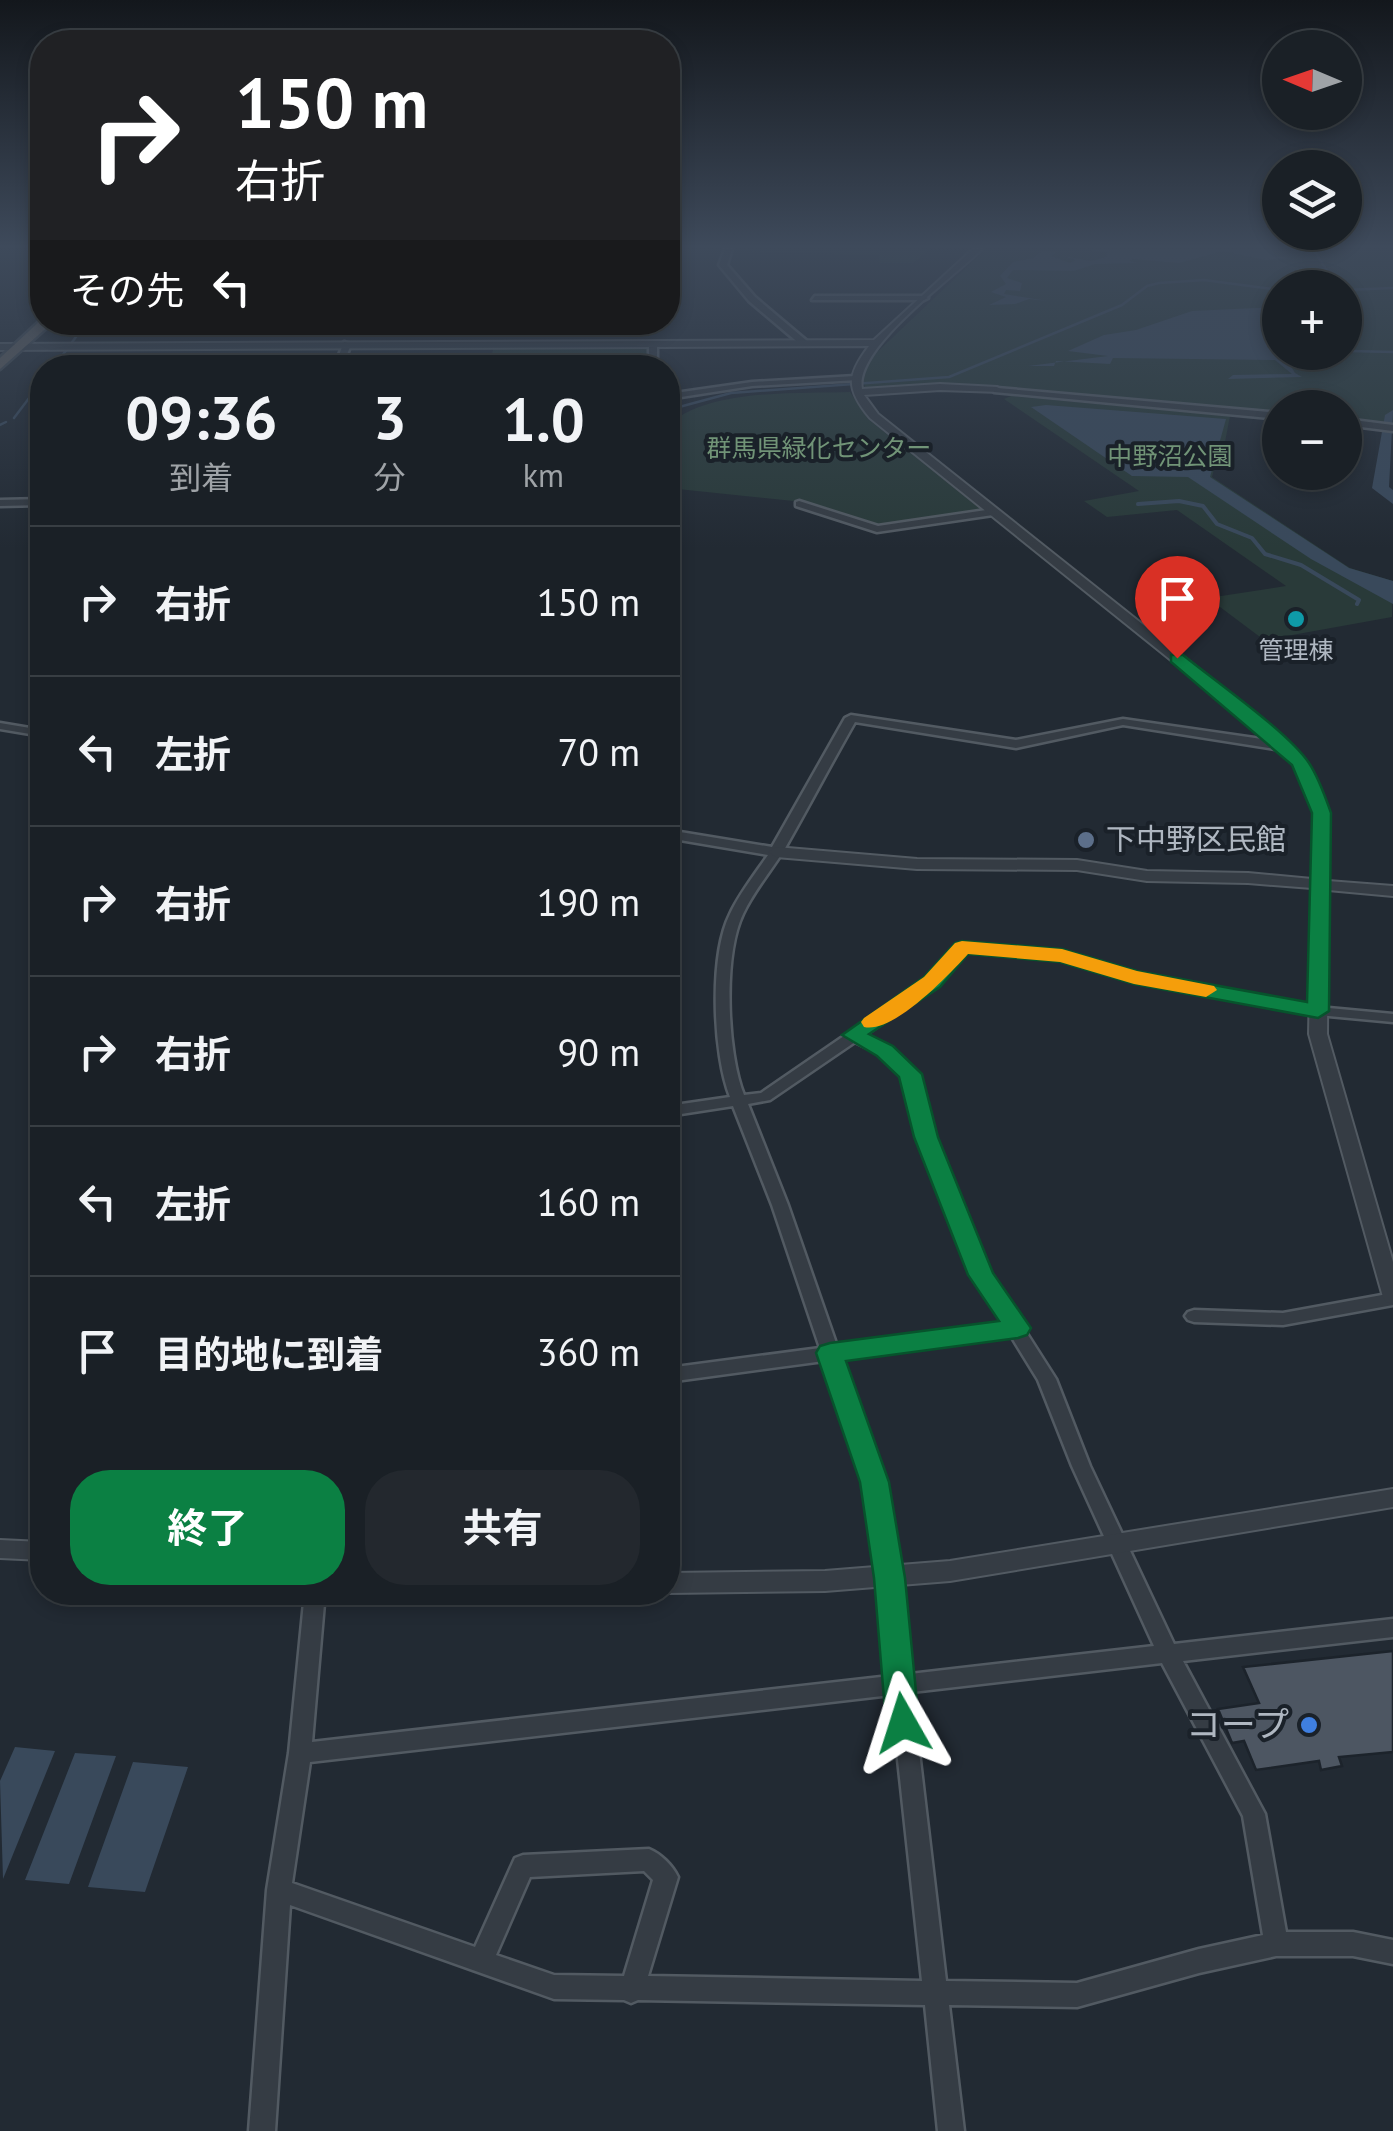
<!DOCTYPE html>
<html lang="ja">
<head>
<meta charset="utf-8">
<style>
  :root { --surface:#1a2026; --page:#23282e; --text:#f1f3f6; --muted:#9fa3a7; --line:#383e43; --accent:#0b8043 }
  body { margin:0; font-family:"PT Sans","Noto Sans JP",sans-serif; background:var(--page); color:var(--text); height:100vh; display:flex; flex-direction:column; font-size:38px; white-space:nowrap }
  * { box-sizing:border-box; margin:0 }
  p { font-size:32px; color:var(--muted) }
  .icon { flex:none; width:55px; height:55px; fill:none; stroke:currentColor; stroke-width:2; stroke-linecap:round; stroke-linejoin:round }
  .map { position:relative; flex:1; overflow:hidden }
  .sheet { position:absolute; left:30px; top:355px; width:650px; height:1250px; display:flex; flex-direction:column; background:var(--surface); border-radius:40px; box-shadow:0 5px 15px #0003,0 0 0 2px var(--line) }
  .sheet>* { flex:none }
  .top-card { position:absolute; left:30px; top:30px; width:650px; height:305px; border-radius:40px; box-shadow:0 5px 15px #0003,0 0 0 2px var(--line); background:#202124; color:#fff; overflow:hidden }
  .needle { width:65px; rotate:272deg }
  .fabs { position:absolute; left:1262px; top:30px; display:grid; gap:20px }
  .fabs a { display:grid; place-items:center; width:100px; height:100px; border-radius:50%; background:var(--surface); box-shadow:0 5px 15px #0003,0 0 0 2px var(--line); font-size:50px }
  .pin { position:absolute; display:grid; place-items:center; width:85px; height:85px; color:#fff; margin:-102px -42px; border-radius:50% 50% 50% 0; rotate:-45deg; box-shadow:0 0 10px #0007 }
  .pin .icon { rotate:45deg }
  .me { position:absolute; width:110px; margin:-55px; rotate:354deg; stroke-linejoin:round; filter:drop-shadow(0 0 8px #0008) }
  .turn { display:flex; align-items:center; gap:35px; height:210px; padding:0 40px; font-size:45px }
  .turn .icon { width:130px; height:130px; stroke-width:2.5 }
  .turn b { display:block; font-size:70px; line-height:85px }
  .then { display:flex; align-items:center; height:95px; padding:0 40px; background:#0003; gap:20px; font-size:38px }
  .eta { display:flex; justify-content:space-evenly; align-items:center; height:170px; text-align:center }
  .eta b { font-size:60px; font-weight:700; line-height:70px }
  .action { display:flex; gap:20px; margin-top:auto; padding:20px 40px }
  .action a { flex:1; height:115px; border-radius:40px; background:var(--accent); color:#fff; font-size:40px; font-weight:700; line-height:115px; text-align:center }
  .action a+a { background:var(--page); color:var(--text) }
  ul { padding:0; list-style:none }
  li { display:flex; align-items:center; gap:30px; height:150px; padding:0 40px; border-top:2px solid var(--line) }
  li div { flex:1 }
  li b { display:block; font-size:38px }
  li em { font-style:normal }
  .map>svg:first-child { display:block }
  .green { fill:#293a39; fill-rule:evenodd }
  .water { fill:#39495b }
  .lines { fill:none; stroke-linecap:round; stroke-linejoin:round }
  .stream-far1 { stroke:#39495b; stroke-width:2.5 }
  .stream { stroke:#39495b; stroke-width:4 }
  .river { fill:#39495b; fill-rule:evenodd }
  .building { fill:#4d5662; stroke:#1c232b; stroke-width:2.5 }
  .minor-casing { stroke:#525a62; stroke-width:5 }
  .tertiary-casing { stroke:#525a62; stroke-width:4 }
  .trunk-casing { stroke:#3f474f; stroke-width:5 }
  .minor { fill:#353c44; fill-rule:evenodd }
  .tertiary { fill:#353c44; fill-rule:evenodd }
  .trunk { fill:#5e5d5c; fill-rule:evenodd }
  .route { fill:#0b8043; stroke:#07532c; stroke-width:2.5 }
  .slow { fill:#f59e0b }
  .culture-dot { fill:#0f9aa8; stroke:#1a2129; stroke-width:4 }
  .service-dot { fill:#5c6f8a; stroke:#1a2129; stroke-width:4 }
  .shop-dot { fill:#3f7fe0; stroke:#1a2129; stroke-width:4 }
  .labels { text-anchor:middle; stroke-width:8; stroke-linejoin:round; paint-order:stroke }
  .far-park-label { font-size:25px; fill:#719477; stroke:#1a2129 }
  .far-poi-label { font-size:25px; fill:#afb7c1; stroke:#1a2129 }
  .poi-label { font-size:30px; fill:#afb7c1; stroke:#1a2129; text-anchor:start }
  .near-poi-label { font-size:35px; fill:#afb7c1; stroke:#1a2129; text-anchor:end }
</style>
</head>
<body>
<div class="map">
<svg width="1393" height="2131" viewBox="0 0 1393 2131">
  <rect width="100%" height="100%" fill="#222a33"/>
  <path class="green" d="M668,249H930L913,263H880L878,255Z
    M986,249H1393V426L1345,421V408H1280V415L937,384L865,389L863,375L872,357ZM1280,288H1345V352H1280Z
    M494,345H647V367L489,368Z
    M850,392L868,419L984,512L876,527L803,502L668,488V426C706,388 798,394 850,392Z
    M1011,396L1230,416L1225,442H1221L1212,477L1350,568L1393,581L1392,617L1264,640L1208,598L1286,586L1177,510L1107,517L1084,501L1139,491L1004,399Z"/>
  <path class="water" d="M1077,249H1272L1275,256L1290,258L1265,260L1223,251L1179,263L1133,259L1129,261L1138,263L1095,264L1074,271L1013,270L1007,278L1022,283L1020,291L1006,290L1004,294L1048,301L1029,299L1015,304L989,305L1006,297L991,292L1006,284L1000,276L1013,262L1033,258L1042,251L1057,252L1051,256L1070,263L1076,260L1063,256L1091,261L1106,257L1107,252Z
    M1280,307V352L1324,353L1286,358L1295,373L1302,377L1228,379L1233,375L1292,374L1275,360L1113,358L1110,364L1056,361L1054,366H1028L1108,356L1068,351L1104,335L1136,330L1192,311Z
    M1046,405L1226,419L1210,477L1349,568L1393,581V604L1311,559L1188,477L1132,476L1031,407Z
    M15,1747L55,1751L3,1879L0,1781Z
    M75,1753L116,1756L69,1884L25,1880Z
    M133,1762L188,1767L145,1892L88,1887Z"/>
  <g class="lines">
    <path class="stream-far1" d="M1302,288L1329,274L1313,249
      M1345,290L1393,288
      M1350,351L1393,352
      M53,368L87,322
      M668,410L731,393L949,377L1122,305L1147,286L1159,283L1204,280L1280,290
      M14,418L42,381
      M0,425L6,422"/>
    <path class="stream" d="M1138,504L1179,501L1203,506L1217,524L1252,538L1265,554L1301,565L1359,600L1357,604"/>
    <path class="river" d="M1393,410L1389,487L1393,490V504L1372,488L1385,415Z"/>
  </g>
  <path class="building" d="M1393,1651V1752L1339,1757L1342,1766L1321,1770L1319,1761L1256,1770L1244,1741L1232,1743L1218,1709L1259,1703L1243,1667Z"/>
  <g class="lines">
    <g class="minor-casing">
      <path id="minor" d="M725,249H732L727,265L755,297L807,341V345H801L749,301L719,265Z
        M815,296H924L928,298L924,300H812Z
        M344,342L351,344L342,368H334Z
        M653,342L657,344V368H649V344Z
        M855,376H858V380L752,386L668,399V394L752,382Z
        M997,388L1280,413V419L994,392L993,390Z
        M1345,419L1393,425V431L1345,425Z
        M42,499V505L0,506V500Z
        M799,501L878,526L993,509L998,512L993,515L877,532L796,506V502Z
        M851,715L1016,740L1123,719L1282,742L1288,746L1282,750L1123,725L1016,748L855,722C831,764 808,808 784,850C771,871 753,892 743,914C723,956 727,1053 744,1095L761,1093L927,979L957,945L962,944L1062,952L1136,973L1318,1007L1393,1014V1022L1318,1015L1134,981L1061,960L966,952L937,985L865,1035L890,1048L918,1074L934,1137L989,1274L1056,1379L1090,1466L1174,1644L1393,1619V1637L1183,1661L1265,1814L1286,1932H1353L1393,1940V1964L1353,1956H1276L1199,1973L1077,2007L949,2005L964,2131H938L925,2005L638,2000L631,2003L624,2000L554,1999L290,1905L275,2131H249L267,1890L289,1753L305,1592H325L312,1742L890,1676L873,1524L864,1481L824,1361L668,1382V1368L820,1348L772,1205L733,1106L668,1116V1106L730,1097C713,1054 709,956 730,914C740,893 755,874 768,855L668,838V830L772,847L845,718ZM855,1042L880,1054L903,1076L918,1137L972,1275L1003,1324L837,1346L788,1205L748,1104L770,1100ZM1011,1336L1038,1380L1072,1466L1154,1646L910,1674L893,1524L884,1481L841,1359ZM1162,1663L1243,1816L1263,1935L1199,1949L1077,1983L946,1981L912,1692ZM891,1695L922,1981L648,1976L678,1877C672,1865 661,1854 649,1849L523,1855L515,1858L475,1947L292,1883L310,1762ZM644,1871L653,1880L624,1976L554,1975L496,1955L530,1877Z
        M0,723L42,730V736L0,729Z
        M1393,1293V1305L1283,1325L1194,1322L1188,1320L1185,1316L1188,1312L1194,1310L1283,1313Z"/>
    </g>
    <g class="tertiary-casing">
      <path id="tertiary" d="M973,249H982C953,278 854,348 862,389L940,384L997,387L1002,390L1000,392L940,390L864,395L878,414L1268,724L1307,763L1328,813V881L1393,886V896L1328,890L1327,1034L1393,1262V1304L1386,1302L1383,1297L1309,1034L1312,888L1248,883L1147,881L1077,870L917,869L776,857L768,852L776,847L917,859L1077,860L1147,871L1248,873L1312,879L1314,813L1294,765L1258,730L870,418C846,389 846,376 869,346L0,350V344L874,340Z
        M1393,1489V1507L950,1581L825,1591L668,1593L667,1592L668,1573L825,1571L950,1561Z
        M0,1540L42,1542V1560L0,1558Z"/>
    </g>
    <g class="trunk-casing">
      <path id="trunk" d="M42,319V322H53L0,369V358Z"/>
    </g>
    <use href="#minor" class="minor"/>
    <use href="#tertiary" class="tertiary"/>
    <use href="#trunk" class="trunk"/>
  </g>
  <linearGradient id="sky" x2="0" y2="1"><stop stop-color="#13171c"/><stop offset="0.45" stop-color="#3e4a5b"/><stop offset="1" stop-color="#3e4a5b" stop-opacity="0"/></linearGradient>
  <rect width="1393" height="548" fill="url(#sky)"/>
  <path class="route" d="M1171,655H1183C1215,681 1288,732 1309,763C1319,778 1325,796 1331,813L1329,1011L1318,1018L1134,984L1060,962L968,954L940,987L869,1034L893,1046L922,1074L938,1137L993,1273L1031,1328L1027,1335L1018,1338L846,1361L889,1482L905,1578L919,1723L914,1733L903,1737L891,1733L886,1723L874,1578L860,1482L816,1353L820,1346L830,1343L999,1321L968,1275L914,1137L899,1077L877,1056L842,1035L924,977L955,943L962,941L1062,949L1137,971L1307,1002L1312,813L1292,765L1171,662Z"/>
  <path class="slow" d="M962,941L1062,949L1137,971L1214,986L1217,990L1206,997L1134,984L1060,962L968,954C949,975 893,1034 864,1027L861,1022L864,1018L924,977L955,943Z"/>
  <circle class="culture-dot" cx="1296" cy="619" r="10"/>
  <circle class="service-dot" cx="1086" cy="840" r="10"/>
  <circle class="shop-dot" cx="1309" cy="1725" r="10"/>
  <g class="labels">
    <g class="far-park-label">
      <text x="819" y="457">群馬県緑化センター</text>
      <text x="1170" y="465">中野沼公園</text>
    </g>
    <g class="far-poi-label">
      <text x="1296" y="659">管理棟</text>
    </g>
    <g class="poi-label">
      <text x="1106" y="850">下中野区民館</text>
    </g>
    <g class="near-poi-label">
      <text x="1289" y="1737">コープ</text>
    </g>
  </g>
</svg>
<div class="fabs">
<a><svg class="needle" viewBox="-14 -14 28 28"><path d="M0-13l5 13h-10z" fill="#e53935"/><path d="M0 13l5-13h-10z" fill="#9fa3a7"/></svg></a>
<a><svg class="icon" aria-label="layers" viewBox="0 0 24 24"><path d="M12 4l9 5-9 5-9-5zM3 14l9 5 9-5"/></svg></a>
<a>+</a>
<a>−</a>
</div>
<div class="pin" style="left:1177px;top:658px;background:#d93025"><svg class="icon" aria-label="arrive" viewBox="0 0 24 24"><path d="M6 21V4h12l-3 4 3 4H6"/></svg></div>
<svg class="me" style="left:903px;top:1723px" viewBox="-20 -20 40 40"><path d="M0-17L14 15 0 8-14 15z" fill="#0b8043" stroke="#fff" stroke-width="4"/></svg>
<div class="top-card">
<div class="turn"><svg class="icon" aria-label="right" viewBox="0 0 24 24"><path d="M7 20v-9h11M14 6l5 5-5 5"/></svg><div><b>150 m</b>右折</div></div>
<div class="then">その先<svg class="icon" aria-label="left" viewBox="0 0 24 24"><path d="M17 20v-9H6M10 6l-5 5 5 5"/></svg></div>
</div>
<section class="sheet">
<div class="eta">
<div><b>09:36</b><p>到着</p></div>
<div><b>3</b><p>分</p></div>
<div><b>1.0</b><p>km</p></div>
</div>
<ul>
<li><svg class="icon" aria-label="right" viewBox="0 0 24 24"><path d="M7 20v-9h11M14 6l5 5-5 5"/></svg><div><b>右折</b></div><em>150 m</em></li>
<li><svg class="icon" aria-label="left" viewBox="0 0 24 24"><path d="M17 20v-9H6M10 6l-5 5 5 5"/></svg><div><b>左折</b></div><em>70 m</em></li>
<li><svg class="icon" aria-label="right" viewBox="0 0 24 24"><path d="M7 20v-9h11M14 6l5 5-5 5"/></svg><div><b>右折</b></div><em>190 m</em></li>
<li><svg class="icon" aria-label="right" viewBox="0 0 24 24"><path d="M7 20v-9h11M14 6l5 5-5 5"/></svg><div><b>右折</b></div><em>90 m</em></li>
<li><svg class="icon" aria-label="left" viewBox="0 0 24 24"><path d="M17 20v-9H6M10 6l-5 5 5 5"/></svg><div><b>左折</b></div><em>160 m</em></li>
<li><svg class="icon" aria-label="arrive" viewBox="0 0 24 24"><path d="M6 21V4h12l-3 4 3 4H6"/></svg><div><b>目的地に到着</b></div><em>360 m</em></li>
</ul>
<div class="action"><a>終了</a><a>共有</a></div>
</section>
</div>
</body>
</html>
